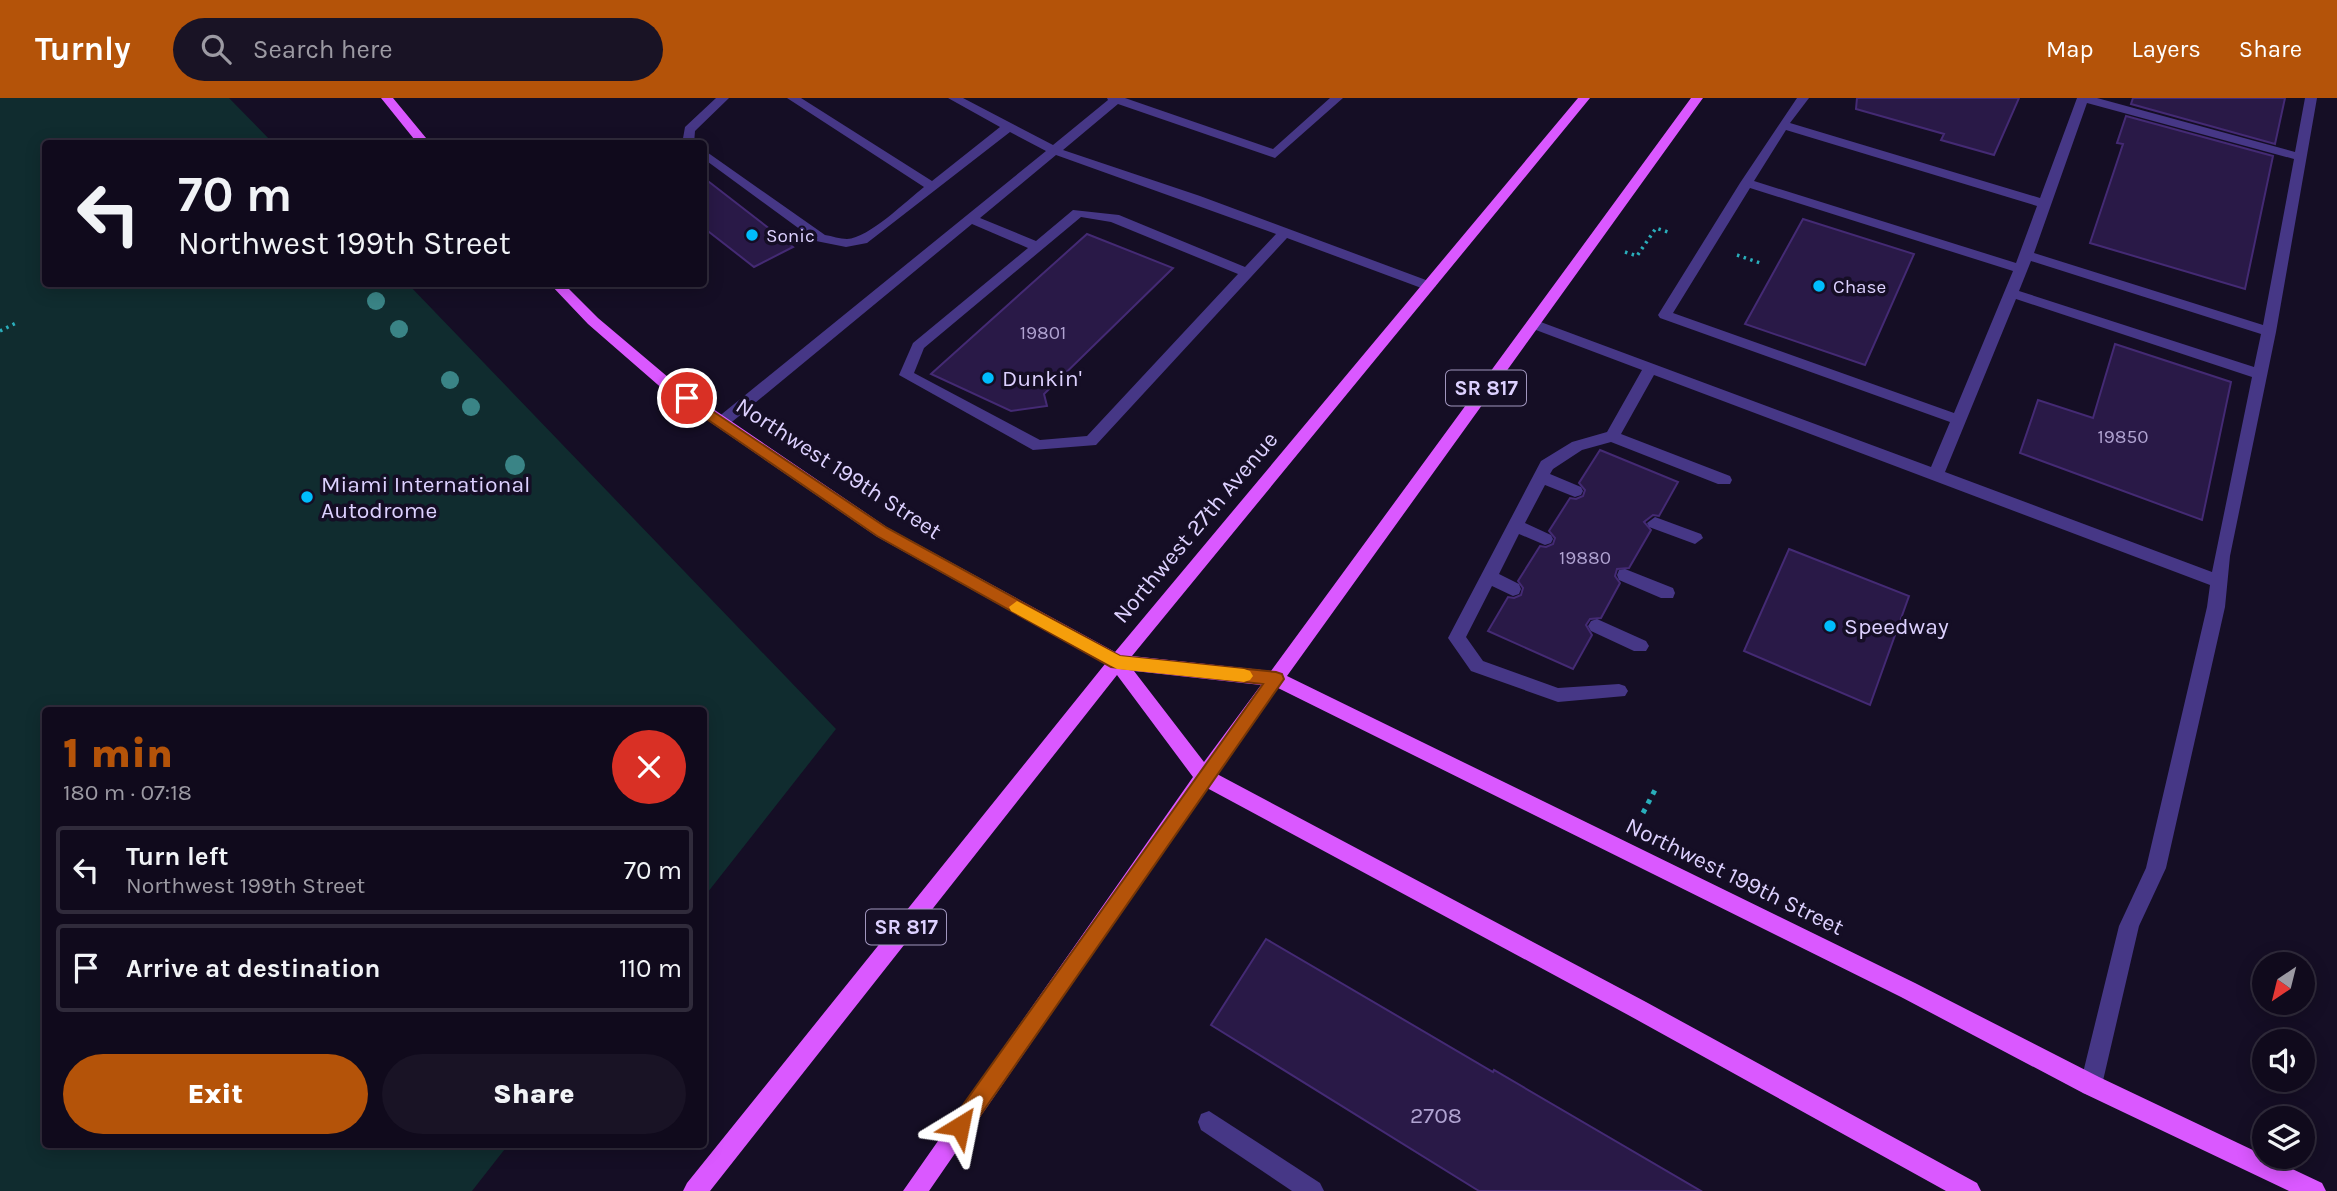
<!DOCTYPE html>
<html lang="en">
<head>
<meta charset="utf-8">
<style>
  :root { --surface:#100a1c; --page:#191325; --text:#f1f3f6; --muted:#9c9aa3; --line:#302b3b; --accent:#b45309 }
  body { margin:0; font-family:Karla,sans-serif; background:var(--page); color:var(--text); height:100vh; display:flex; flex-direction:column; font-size:26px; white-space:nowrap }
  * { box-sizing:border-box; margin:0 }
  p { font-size:23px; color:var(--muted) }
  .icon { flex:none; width:38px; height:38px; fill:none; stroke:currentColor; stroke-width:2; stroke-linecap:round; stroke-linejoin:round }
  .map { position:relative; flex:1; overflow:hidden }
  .details { position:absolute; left:42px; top:609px; width:665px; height:441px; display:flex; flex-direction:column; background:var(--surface); border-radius:7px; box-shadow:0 4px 18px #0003,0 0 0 2px var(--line) }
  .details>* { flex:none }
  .top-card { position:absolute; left:42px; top:42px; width:665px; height:147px; border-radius:7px; box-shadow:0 4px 18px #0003,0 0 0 2px var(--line); background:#100a1c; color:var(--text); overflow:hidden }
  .needle { width:46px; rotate:215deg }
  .controls { position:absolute; left:2252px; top:854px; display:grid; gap:14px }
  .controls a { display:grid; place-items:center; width:63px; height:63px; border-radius:50%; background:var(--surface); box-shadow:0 4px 18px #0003,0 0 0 2px var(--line); font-size:35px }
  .pin { position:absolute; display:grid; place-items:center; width:60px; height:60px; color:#fff; margin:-30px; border:4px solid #fff; border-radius:50%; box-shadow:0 2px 7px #0007 }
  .me { position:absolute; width:77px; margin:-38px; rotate:35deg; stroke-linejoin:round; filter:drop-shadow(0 0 5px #0008) }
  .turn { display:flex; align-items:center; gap:24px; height:147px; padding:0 21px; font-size:32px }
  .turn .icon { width:91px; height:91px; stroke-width:2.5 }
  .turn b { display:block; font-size:49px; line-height:60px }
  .round { display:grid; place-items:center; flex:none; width:74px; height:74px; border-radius:37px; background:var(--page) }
  .headline { display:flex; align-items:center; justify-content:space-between; height:119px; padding:0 21px }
  h1 { font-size:42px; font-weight:800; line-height:52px; color:var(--accent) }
  .action { display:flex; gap:14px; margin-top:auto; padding:14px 21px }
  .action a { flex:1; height:80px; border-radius:42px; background:var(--accent); color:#fff; font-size:28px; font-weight:800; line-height:80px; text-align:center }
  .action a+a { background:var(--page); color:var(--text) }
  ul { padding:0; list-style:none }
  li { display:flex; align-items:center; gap:21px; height:88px; margin:0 14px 10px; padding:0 7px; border:4px solid var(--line); border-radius:7px }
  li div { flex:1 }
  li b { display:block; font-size:26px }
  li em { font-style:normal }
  header { display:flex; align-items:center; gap:42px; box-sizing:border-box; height:98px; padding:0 35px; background:var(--accent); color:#fff }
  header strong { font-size:33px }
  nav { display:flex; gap:38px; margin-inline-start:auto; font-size:24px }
  .search { width:490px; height:63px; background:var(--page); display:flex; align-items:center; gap:18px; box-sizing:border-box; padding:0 24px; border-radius:38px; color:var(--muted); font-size:26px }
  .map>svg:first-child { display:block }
  .green { fill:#102c2f }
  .building { fill:#291947; stroke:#442a74; stroke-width:2 }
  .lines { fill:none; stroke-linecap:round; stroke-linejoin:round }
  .path-far1 { stroke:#2aaebb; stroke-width:3.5; stroke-dasharray:2.5 4.5; stroke-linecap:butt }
  .path { stroke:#2aaebb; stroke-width:5; stroke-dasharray:4.5 6; stroke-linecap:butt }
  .lane { fill:#463786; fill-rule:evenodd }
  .street { fill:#463786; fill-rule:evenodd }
  .primary { fill:#da58ff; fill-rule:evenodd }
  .tree { fill:#3a8486 }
  .route { fill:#b45309; stroke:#753606; stroke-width:2 }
  .slow { fill:#f59e0b }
  .poi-dot { fill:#00bdfc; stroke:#150e25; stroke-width:2.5 }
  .labels { text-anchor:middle; stroke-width:7; stroke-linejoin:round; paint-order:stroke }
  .far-poi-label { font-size:19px; fill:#ddd1ff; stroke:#150e25; text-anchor:start }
  .number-label { font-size:19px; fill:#b0a3d1 }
  .shield { fill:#150e25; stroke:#a196be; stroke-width:2 }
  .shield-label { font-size:21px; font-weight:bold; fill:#ddd1ff }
  .poi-label { font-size:23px; fill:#ddd1ff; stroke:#150e25; text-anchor:start }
  .street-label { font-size:23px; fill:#ddd1ff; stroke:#150e25 }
  .near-number-label { font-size:23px; fill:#b0a3d1 }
</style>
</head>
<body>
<header>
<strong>Turnly</strong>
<div class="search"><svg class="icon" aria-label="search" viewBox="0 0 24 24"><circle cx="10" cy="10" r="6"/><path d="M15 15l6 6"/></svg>Search here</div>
<nav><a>Map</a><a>Layers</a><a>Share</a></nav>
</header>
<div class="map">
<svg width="2337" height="1093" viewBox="0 0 2337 1093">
  <rect width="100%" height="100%" fill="#150e25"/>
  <path class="green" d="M0,0H229L273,45L46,46V186H408L836,631L704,799V612H46V1046L508,1047L472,1093H0Z"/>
  <path class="building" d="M1857,0H2019L1994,57L1941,42L1944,36L1856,11Z
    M2133,0H2285L2275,46L2131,6Z
    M2126,18L2273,58L2245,191L2090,145L2123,46L2117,45Z
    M704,80L793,149L754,169L704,130Z
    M1803,121L1914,156L1865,267L1745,226Z
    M1087,136L1173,170L1044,296L1047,308L1011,313L931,276Z
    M2115,246L2231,284L2202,422L2020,355L2038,302L2093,320Z
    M1600,352L1678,384L1659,418L1653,417L1644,424L1651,432L1629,470L1617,471L1615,478L1620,485L1601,520L1590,521L1586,527L1592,537L1573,571L1488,533L1508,499L1514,500L1521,497L1523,490L1518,483L1540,448L1546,449L1553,446L1555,440L1549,433L1570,400L1576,401L1583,398L1585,392L1579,385Z
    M1789,451L1909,498L1870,607L1744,553Z
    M1266,841L1493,974L1494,972L1701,1093H1479L1211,927Z"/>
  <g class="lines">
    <path class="path-far1" d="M1625,154L1637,158L1656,130L1668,134
      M1737,157L1763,166
      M0,233L18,224"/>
    <path class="path" d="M1643,715L1655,692"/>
    <path class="lane" d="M716,0H729L695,33L694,46H682L685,29Z
      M787,0H801L932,83L1000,29L948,0H963L1053,47L1108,2L1107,0H1125L1273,51L1330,0H1343L1275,60L1118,6L1063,52L1200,98L1434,185L1436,188L1429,192L1424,191L1287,140L1096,347L1033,352L899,277L913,245L1028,150L972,126L727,328H717L714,324L717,320L1046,53L1010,34L867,145L846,149L816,143L704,61V52L825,137C832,138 840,141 847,141C869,140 906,103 924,89ZM1056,57L1276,136L1245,169L1119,117L1073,112L1036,143L980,120ZM1081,119L1111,124L1238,176L1087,338L1040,342L914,275L924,250Z
      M1797,0H1809L1790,25L2040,100L2077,0H2097L2295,54L2305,0H2317L2276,234L2230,458L2225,509L2166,770L2139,828L2102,987L2099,995L2091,998L2083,995L2080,987L2119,828L2146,770L2207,509L2210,487L1654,277L1621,336L1730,378L1732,382L1730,386H1718L1611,344L1582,352L1553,371L1550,376L1581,389L1583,393L1581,397L1575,399L1545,387L1525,425L1551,437L1553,441L1551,445L1545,447L1519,436L1499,476L1519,486L1521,491L1519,496L1513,498L1492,488L1466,539L1483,563L1558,590L1619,586L1625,588L1628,593L1625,598L1558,604L1471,573L1448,540L1541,363L1572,344L1607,334L1642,272L1528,229V223H1538L1931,369L1950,324L1660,220L1658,217L1740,85ZM2087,5L2294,61L2263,227L2034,155ZM1786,32L2037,108L2016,165L1754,83ZM1750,90L2013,173L1954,315L1673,215ZM2031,163L2261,236L2254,269L2019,193ZM2016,201L2252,279L2212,474L1945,374Z
      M1655,419L1701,436L1703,440L1695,446L1649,429L1647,425Z
      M1625,471L1673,490L1675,495L1673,500H1661L1619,482L1617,477L1619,472Z
      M1597,521L1646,543L1649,548L1646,553H1634L1591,533L1588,528L1591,523Z"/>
    <path class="street" d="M1209,1013L1320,1085L1324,1093H1292L1201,1032L1198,1024L1201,1016Z"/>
    <path class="primary" d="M381,0H393L431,46H418Z
      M1578,0H1590L1132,558L1271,573L1691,0H1703L1287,578L1915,885L2099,979L2322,1085L2326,1093H2289L2083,995L1901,899L1278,590L1217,676L1646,904L1977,1085L1981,1093H1946L1630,918L1207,690L929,1093H903L1193,679L1117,577L710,1093H683L687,1085L1105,566L876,438L665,293L588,226L550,186H564L598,220L675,285L888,430L1115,554ZM1134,573L1261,587L1204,664Z"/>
  </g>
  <g class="tree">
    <circle cx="376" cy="203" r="9"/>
    <circle cx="399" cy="231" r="9"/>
    <circle cx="450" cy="282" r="9"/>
    <circle cx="471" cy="309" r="9"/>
    <circle cx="515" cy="367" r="10"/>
  </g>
  <path class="route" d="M687,296L887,430L1120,558L1276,574L1282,576L1284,581L968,1035L960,1038L953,1035L950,1028L953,1021L1263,586L1111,569L877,438L682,304L680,300Z"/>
  <path class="slow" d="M1017,503L1120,558L1244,571L1250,573L1253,578L1250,582L1244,584L1117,571L1011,513L1009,509Z"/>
  <g class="poi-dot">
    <circle cx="752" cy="137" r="7"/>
    <circle cx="1819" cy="188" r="7"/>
    <circle cx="988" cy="280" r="7"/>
    <circle cx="307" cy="399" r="7"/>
    <circle cx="1830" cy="528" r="7"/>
  </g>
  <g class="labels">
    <g class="far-poi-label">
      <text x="766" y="144">Sonic</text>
      <text x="1833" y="195">Chase</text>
    </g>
    <g class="number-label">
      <text x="1043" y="241">19801</text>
      <text x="2123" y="345">19850</text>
      <text x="1585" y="466">19880</text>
    </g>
    <g class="shield">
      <rect x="1446" y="272.5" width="80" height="35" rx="5"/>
      <rect x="866" y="811.5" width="80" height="35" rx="5"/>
    </g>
    <g class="shield-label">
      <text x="1486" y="297">SR 817</text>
      <text x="906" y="836">SR 817</text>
    </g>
    <g class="poi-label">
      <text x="1002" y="288">Dunkin'</text>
      <text x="321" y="394">Miami International<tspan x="321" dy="26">Autodrome</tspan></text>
      <text x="1844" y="536">Speedway</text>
    </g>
    <g class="street-label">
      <text transform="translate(839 370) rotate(33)" y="8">Northwest 199th Street</text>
      <text transform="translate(1195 429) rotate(-50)" y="8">Northwest 27th Avenue</text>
      <text transform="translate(1735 778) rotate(26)" y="8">Northwest 199th Street</text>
    </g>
    <g class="near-number-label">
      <text x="1436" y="1025">2708</text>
    </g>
  </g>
</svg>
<div class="controls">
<a><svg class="needle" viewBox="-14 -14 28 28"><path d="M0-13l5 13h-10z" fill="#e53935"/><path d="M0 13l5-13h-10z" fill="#9c9aa3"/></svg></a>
<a><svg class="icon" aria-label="sound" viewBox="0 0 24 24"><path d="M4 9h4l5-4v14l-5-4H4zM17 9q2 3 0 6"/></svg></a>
<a><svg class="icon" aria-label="layers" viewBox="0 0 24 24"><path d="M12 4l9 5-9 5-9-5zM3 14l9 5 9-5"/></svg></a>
</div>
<div class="pin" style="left:687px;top:300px;background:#d93025"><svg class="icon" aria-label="arrive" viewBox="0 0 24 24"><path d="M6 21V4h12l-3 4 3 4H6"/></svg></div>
<svg class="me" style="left:960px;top:1028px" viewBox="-20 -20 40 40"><path d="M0-17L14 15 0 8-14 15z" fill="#b45309" stroke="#fff" stroke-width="4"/></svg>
<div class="top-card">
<div class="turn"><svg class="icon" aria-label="left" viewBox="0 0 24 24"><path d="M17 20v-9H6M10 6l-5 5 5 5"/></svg><div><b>70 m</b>Northwest 199th Street</div></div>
</div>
<section class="details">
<div class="headline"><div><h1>1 min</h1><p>180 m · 07:18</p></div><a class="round" style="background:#d93025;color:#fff"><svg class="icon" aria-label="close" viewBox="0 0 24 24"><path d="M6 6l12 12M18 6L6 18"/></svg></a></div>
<ul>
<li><svg class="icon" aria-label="left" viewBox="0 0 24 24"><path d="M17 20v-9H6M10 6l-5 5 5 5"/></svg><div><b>Turn left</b><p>Northwest 199th Street</p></div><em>70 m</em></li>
<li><svg class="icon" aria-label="arrive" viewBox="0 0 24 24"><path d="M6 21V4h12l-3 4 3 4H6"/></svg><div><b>Arrive at destination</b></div><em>110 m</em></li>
</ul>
<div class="action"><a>Exit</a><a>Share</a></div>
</section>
</div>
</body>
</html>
